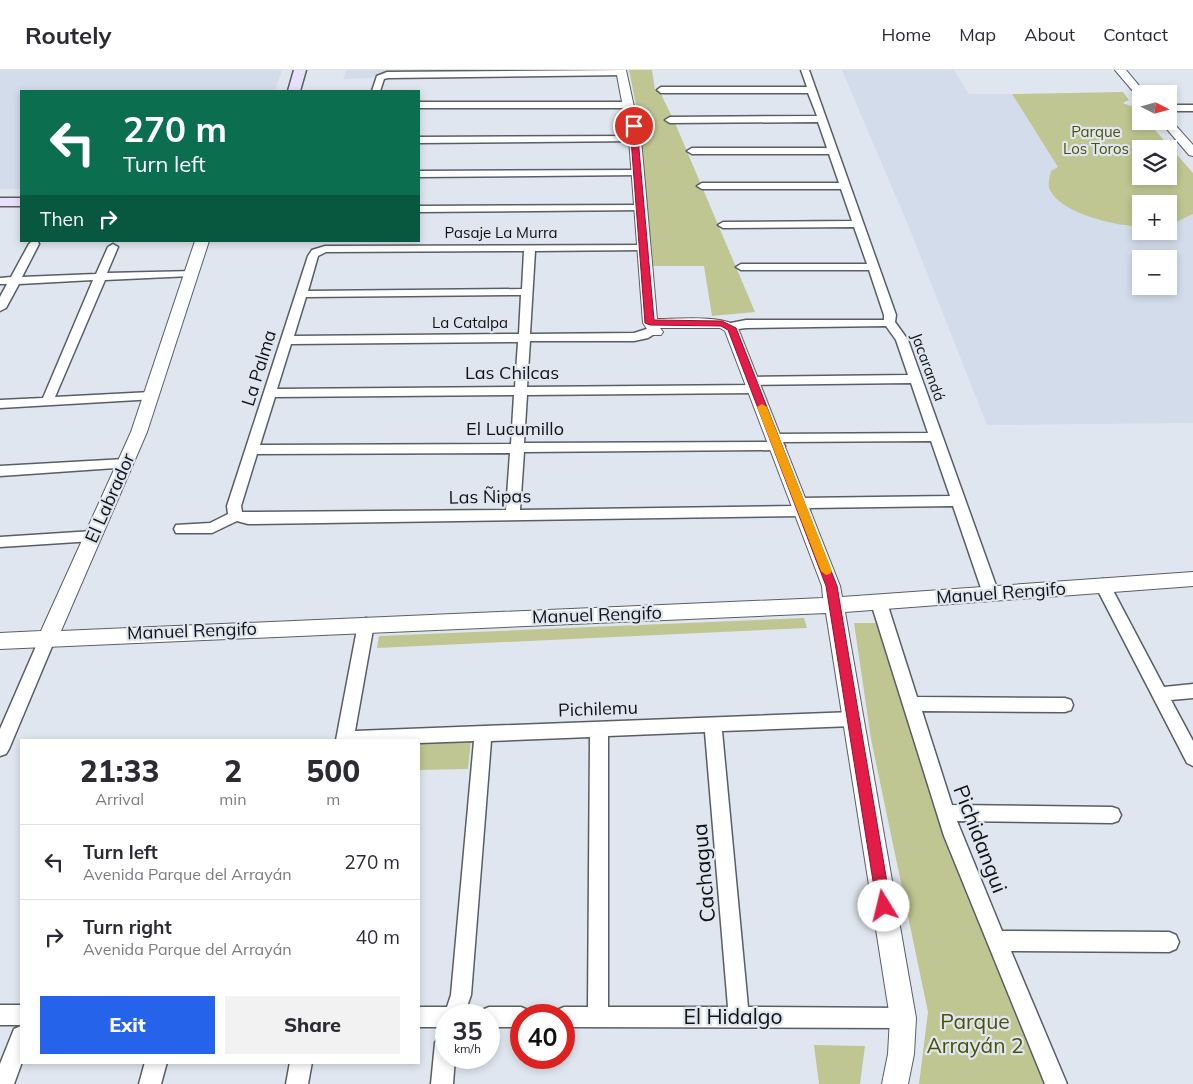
<!DOCTYPE html>
<html lang="en">
<head>
<meta charset="utf-8">
<style>
  :root { --surface:#fff; --page:#f2f2f3; --text:#2b2b33; --muted:#7c7c81; --line:#e1e1e2; --accent:#2563eb }
  body { margin:0; font-family:Mulish,sans-serif; background:var(--page); color:var(--text); height:100vh; display:flex; flex-direction:column; font-size:19px; white-space:nowrap }
  * { box-sizing:border-box; margin:0 }
  p { font-size:16px; color:var(--muted) }
  .icon { flex:none; width:28px; height:28px; fill:none; stroke:currentColor; stroke-width:2; stroke-linecap:round; stroke-linejoin:round }
  .map { position:relative; flex:1; overflow:hidden }
  .drawer { position:absolute; left:20px; top:669px; width:400px; height:325px; display:flex; flex-direction:column; background:var(--surface); border-radius:0px; box-shadow:0 2px 8px #0003 }
  .drawer>* { flex:none }
  .guide { position:absolute; left:20px; top:20px; width:400px; height:152px; border-radius:0px; box-shadow:0 2px 8px #0003; background:#0b6e4f; color:#fff; overflow:hidden }
  .needle { width:32px; rotate:96deg }
  .tools { position:absolute; left:1132px; top:15px; display:grid; gap:10px }
  .tools a { display:grid; place-items:center; width:45px; height:45px; border-radius:0px; background:var(--surface); box-shadow:0 2px 8px #0003; font-size:25px }
  .speed { position:absolute; left:435px; top:934px; display:flex; gap:10px; font-size:25px; font-weight:700; text-align:center }
  .speed>* { display:grid; place-content:center; width:65px; height:65px; border-radius:50%; background:var(--surface); box-shadow:0 2px 8px #0003; line-height:1 }
  .speed small { font-size:12px; font-weight:400 }
  .speed .limit { border:8px solid #d22; background:#fff; color:#111 }
  .pin { position:absolute; display:grid; place-items:center; width:42px; height:42px; color:#fff; margin:-21px; border:2px solid #fff; border-radius:50%; box-shadow:0 1px 5px #0007 }
  .me { position:absolute; width:55px; margin:-28px; rotate:351deg; stroke-linejoin:round; filter:drop-shadow(0 0 4px #0008) }
  .turn { display:flex; align-items:center; gap:18px; height:105px; padding:0 20px; font-size:22px }
  .turn .icon { width:65px; height:65px; stroke-width:2.5 }
  .turn b { display:block; font-size:35px; line-height:42px }
  .then { display:flex; align-items:center; height:48px; padding:0 20px; background:#0003; gap:10px; font-size:19px }
  .eta { display:flex; justify-content:space-evenly; align-items:center; height:85px; text-align:center }
  .eta b { font-size:30px; font-weight:800; line-height:35px }
  .action { display:flex; gap:10px; margin-top:auto; padding:10px 20px }
  .action a { flex:1; height:58px; border-radius:0px; background:var(--accent); color:#fff; font-size:20px; font-weight:800; line-height:58px; text-align:center }
  .action a+a { background:var(--page); color:var(--text) }
  ul { padding:0; list-style:none }
  li { display:flex; align-items:center; gap:15px; height:75px; padding:0 20px; border-top:1px solid var(--line) }
  li div { flex:1 }
  li b { display:block; font-size:19px }
  li em { font-style:normal }
  header { display:flex; align-items:center; gap:30px; box-sizing:border-box; height:70px; padding:0 25px; background:var(--surface); border-bottom:1px solid var(--line) }
  header strong { font-size:24px }
  nav { display:flex; gap:28px; margin-inline-start:auto; font-size:18px }
  .map>svg:first-child { display:block }
  .built { fill:#d2dceb; fill-rule:evenodd }
  .green { fill:#bfc692; fill-rule:evenodd }
  .lines { fill:none; stroke-linecap:round; stroke-linejoin:round }
  .minor-casing { stroke:#595e65; stroke-width:3 }
  .tertiary-casing { stroke:#595e65; stroke-width:2 }
  .secondary-casing { stroke:#595e65; stroke-width:3 }
  .minor { fill:#fff; fill-rule:evenodd }
  .tertiary { fill:#fff; fill-rule:evenodd }
  .secondary { fill:#e8e0fc; fill-rule:evenodd }
  .route { fill:#e11d48; stroke:#92132f }
  .slow { fill:#f59e0b }
  .labels { text-anchor:middle; stroke-width:4.5; stroke-linejoin:round; paint-order:stroke }
  .far-park-label { font-size:15px; fill:#4c5108; stroke:#e0e6ef }
  .far-street-label { font-size:15px; fill:#101215; stroke:#e0e6ef }
  .street-label { font-size:18px; fill:#101215; stroke:#e0e6ef }
  .near-street-label { font-size:21px; fill:#101215; stroke:#e0e6ef }
  .near-park-label { font-size:21px; fill:#4c5108; stroke:#e0e6ef }
</style>
</head>
<body>
<header>
<strong>Routely</strong>
<nav><a>Home</a><a>Map</a><a>About</a><a>Contact</a></nav>
</header>
<div class="map">
<svg width="1193" height="1014" viewBox="0 0 1193 1014">
  <rect width="100%" height="100%" fill="#e0e6ef"/>
  <path class="built" d="M0,0H282L275,21H21V119H0Z
    M347,0H507L385,2L371,8L343,9Z
    M842,0H954L969,24H1012L1059,97L1123,156L1141,157V161H1169V155L1193,144V353L987,355L908,155ZM1141,189H1169V216H1141Z"/>
  <path class="green" d="M629,0H652L655,20L660,22L675,53L755,242L712,246L704,196H652L639,50Z
    M1123,22L1129,30L1123,33L1136,38L1141,44V51H1147L1193,103V144L1172,154L1169,155V134H1141V157C1118,156 1061,144 1050,120C1047,114 1050,107 1051,101L1058,97L1012,24ZM1141,79H1169V106H1141Z
    M804,548L807,558L377,578L379,566Z
    M854,553H881L1051,1014H919L928,942L871,669Z
    M471,670L468,699L419,700V672Z
    M814,975L865,976L860,1014H819Z"/>
  <g class="lines">
    <g class="minor-casing">
      <path id="minor" d="M622,0L625,1V5L388,8L384,9L380,21H372L377,6L387,2Z
        M801,0H809L896,245L895,252L908,270L999,524L996,528L991,530L986,528L983,524L953,436L808,438L810,441L808,445L803,446L248,454L237,451L212,463H176L174,459L176,455L210,453L228,444L227,436L308,186L312,180L325,176L648,175L649,177L644,180L535,181L530,264L634,263L653,257L659,261L648,268L634,271H530L527,317L755,315L761,319L755,323L527,325L524,373L771,372L767,368L769,365L774,364L928,363L911,313L752,315L746,311L752,307L908,305L896,270L886,256L746,258L730,260L724,256L726,254L746,250H884V245L869,200H741L736,197L741,194H867L854,157L723,158L718,155L723,152L852,151L841,119H702L697,116L702,113H839L829,84H692L687,81L692,78H827L818,52L670,53L665,50L670,47L817,46L808,23H661L657,20L661,17H807ZM524,181L522,219L308,221L318,186L326,182ZM521,225L519,264L294,266L306,227ZM518,272L515,317L277,319L291,274ZM514,325L511,374L260,375L275,327ZM931,371L950,426L800,428L795,429L793,433L795,436L520,440L524,382L778,380L783,379L785,376L781,372ZM510,383L506,440L242,442L241,436L257,384Z
        M419,32H629L633,35L629,38H419Z
        M1169,35H1193V41H1169Z
        M635,66L640,69L638,71L419,73V67Z
        M638,100L641,101V105L419,107V101Z
        M641,135L645,136V140L419,142V136Z
        M32,171L38,172L39,174L22,207L96,204L108,177L113,174L118,177L107,203L195,201L197,203L191,206L105,210L55,327L151,322L157,326L155,329L0,338V330L43,328L93,210L19,214L6,238L0,241V227L7,214H0V208L11,207L29,174Z
        M125,389L130,391L132,394L130,397L0,406V396Z
        M93,461L98,462L100,466L98,470L93,471L0,477V467Z
        M1103,509L1108,511L1164,617L1193,614V628L1171,630L1193,671V696L1187,693L1095,515L1098,511Z
        M879,527L884,529L887,533L917,627L1065,628L1071,630L1073,635L1071,640L1065,642L922,641L952,735L1112,737L1118,739L1121,745L1118,751L1112,753L957,751L1002,861L1169,862L1176,865L1179,872L1176,879L1169,882L1011,881L1067,1014H1045L944,766L871,533L874,529Z
        M366,548L372,550L374,554L355,661L853,642L859,644L861,649L859,654L853,656L722,661L748,937L903,938L910,941L913,948L910,955L903,958L564,957V945H554L557,940L564,937H588L590,667L491,671L471,925L464,945H446V957H419V937H447L451,925L474,671L419,673V670H336L358,554L360,550ZM705,662L728,937H608V666Z
        M48,561L54,563L56,567L9,679L6,684L0,686V659L40,567L42,563Z
        M0,935H21V955H0Z
        M489,937H521L528,940L531,945H521V957H489V945H479L482,940Z
        M21,956L22,992L14,1014H0V994L14,959Z
        M446,963V988H455L453,1014H431L435,973L439,966Z
        M145,992H167L161,1014H139Z
        M290,992H312L308,1014H286Z"/>
    </g>
    <g class="tertiary-casing">
      <path id="tertiary" d="M616,0H626L641,69L657,249C674,249 728,244 738,258L840,516L842,527L1193,502V516L845,542L916,948L914,984L908,1014H882L888,984L890,948L826,543L0,579V563L41,561L131,362L195,171H209L147,362L61,561L823,528L822,516L725,261L720,258H660L663,262L661,265H651L643,253L629,69Z
        M1115,0H1126L1146,24H1141V27L1137,26Z
        M1169,48L1193,75V86L1189,85L1160,51H1169Z"/>
    </g>
    <g class="secondary-casing">
      <path id="secondary" d="M294,0H306L300,21H288Z
        M0,128H21V136H0Z"/>
    </g>
    <use href="#minor" class="minor"/>
    <use href="#tertiary" class="tertiary"/>
    <use href="#secondary" class="secondary"/>
  </g>
  <path class="route" d="M634,54L637,56L654,250L722,251L736,258L837,516L891,836L889,841L884,843L879,841L877,836L826,516L728,260L721,256L650,255L645,253L630,56Z"/>
  <path class="slow" d="M762,334L767,337L832,501L830,504L826,505L821,501L757,337Z"/>
  <g class="labels">
    <g class="far-park-label">
      <text x="1096" y="67">Parque<tspan x="1096" dy="17">Los Toros</tspan></text>
    </g>
    <g class="far-street-label">
      <text x="501" y="168">Pasaje La Murra</text>
      <text x="470" y="258">La Catalpa</text>
      <text transform="translate(928 297) rotate(70)" y="5">Jacarandá</text>
    </g>
    <g class="street-label">
      <text transform="translate(259 298) rotate(-73)" y="6">La Palma</text>
      <text x="512" y="309">Las Chilcas</text>
      <text x="515" y="365">El Lucumillo</text>
      <text transform="translate(490 427) rotate(-1)" y="6">Las Ñipas</text>
      <text transform="translate(110 428) rotate(-66)" y="6">El Labrador</text>
      <text transform="translate(1001 523) rotate(-4)" y="6">Manuel Rengifo</text>
      <text transform="translate(597 545) rotate(-2)" y="6">Manuel Rengifo</text>
      <text transform="translate(192 561) rotate(-2)" y="6">Manuel Rengifo</text>
      <text transform="translate(598 639) rotate(-2)" y="6">Pichilemu</text>
    </g>
    <g class="near-street-label">
      <text transform="translate(980 769) rotate(69)" y="7">Pichidangui</text>
      <text transform="translate(704 803) rotate(-95)" y="7">Cachagua</text>
      <text x="733" y="954">El Hidalgo</text>
    </g>
    <g class="near-park-label">
      <text x="975" y="959">Parque<tspan x="975" dy="24">Arrayán 2</tspan></text>
    </g>
  </g>
</svg>
<div class="tools">
<a><svg class="needle" viewBox="-14 -14 28 28"><path d="M0-13l5 13h-10z" fill="#e53935"/><path d="M0 13l5-13h-10z" fill="#7c7c81"/></svg></a>
<a><svg class="icon" aria-label="layers" viewBox="0 0 24 24"><path d="M12 4l9 5-9 5-9-5zM3 14l9 5 9-5"/></svg></a>
<a>+</a>
<a>−</a>
</div>
<div class="speed"><div>35<small>km/h</small></div><div class="limit">40</div></div>
<div class="pin" style="left:634px;top:56px;background:#d93025"><svg class="icon" aria-label="arrive" viewBox="0 0 24 24"><path d="M6 21V4h12l-3 4 3 4H6"/></svg></div>
<svg class="me" style="left:884px;top:836px" viewBox="-20 -20 40 40"><circle r="19" fill="#fff"/><path d="M0-13L10 11 0 6-10 11z" fill="#e11d48"/></svg>
<div class="guide">
<div class="turn"><svg class="icon" aria-label="left" viewBox="0 0 24 24"><path d="M17 20v-9H6M10 6l-5 5 5 5"/></svg><div><b>270 m</b>Turn left</div></div>
<div class="then">Then<svg class="icon" aria-label="right" viewBox="0 0 24 24"><path d="M7 20v-9h11M14 6l5 5-5 5"/></svg></div>
</div>
<section class="drawer">
<div class="eta">
<div><b>21:33</b><p>Arrival</p></div>
<div><b>2</b><p>min</p></div>
<div><b>500</b><p>m</p></div>
</div>
<ul>
<li><svg class="icon" aria-label="left" viewBox="0 0 24 24"><path d="M17 20v-9H6M10 6l-5 5 5 5"/></svg><div><b>Turn left</b><p>Avenida Parque del Arrayán</p></div><em>270 m</em></li>
<li><svg class="icon" aria-label="right" viewBox="0 0 24 24"><path d="M7 20v-9h11M14 6l5 5-5 5"/></svg><div><b>Turn right</b><p>Avenida Parque del Arrayán</p></div><em>40 m</em></li>
</ul>
<div class="action"><a>Exit</a><a>Share</a></div>
</section>
</div>
</body>
</html>
